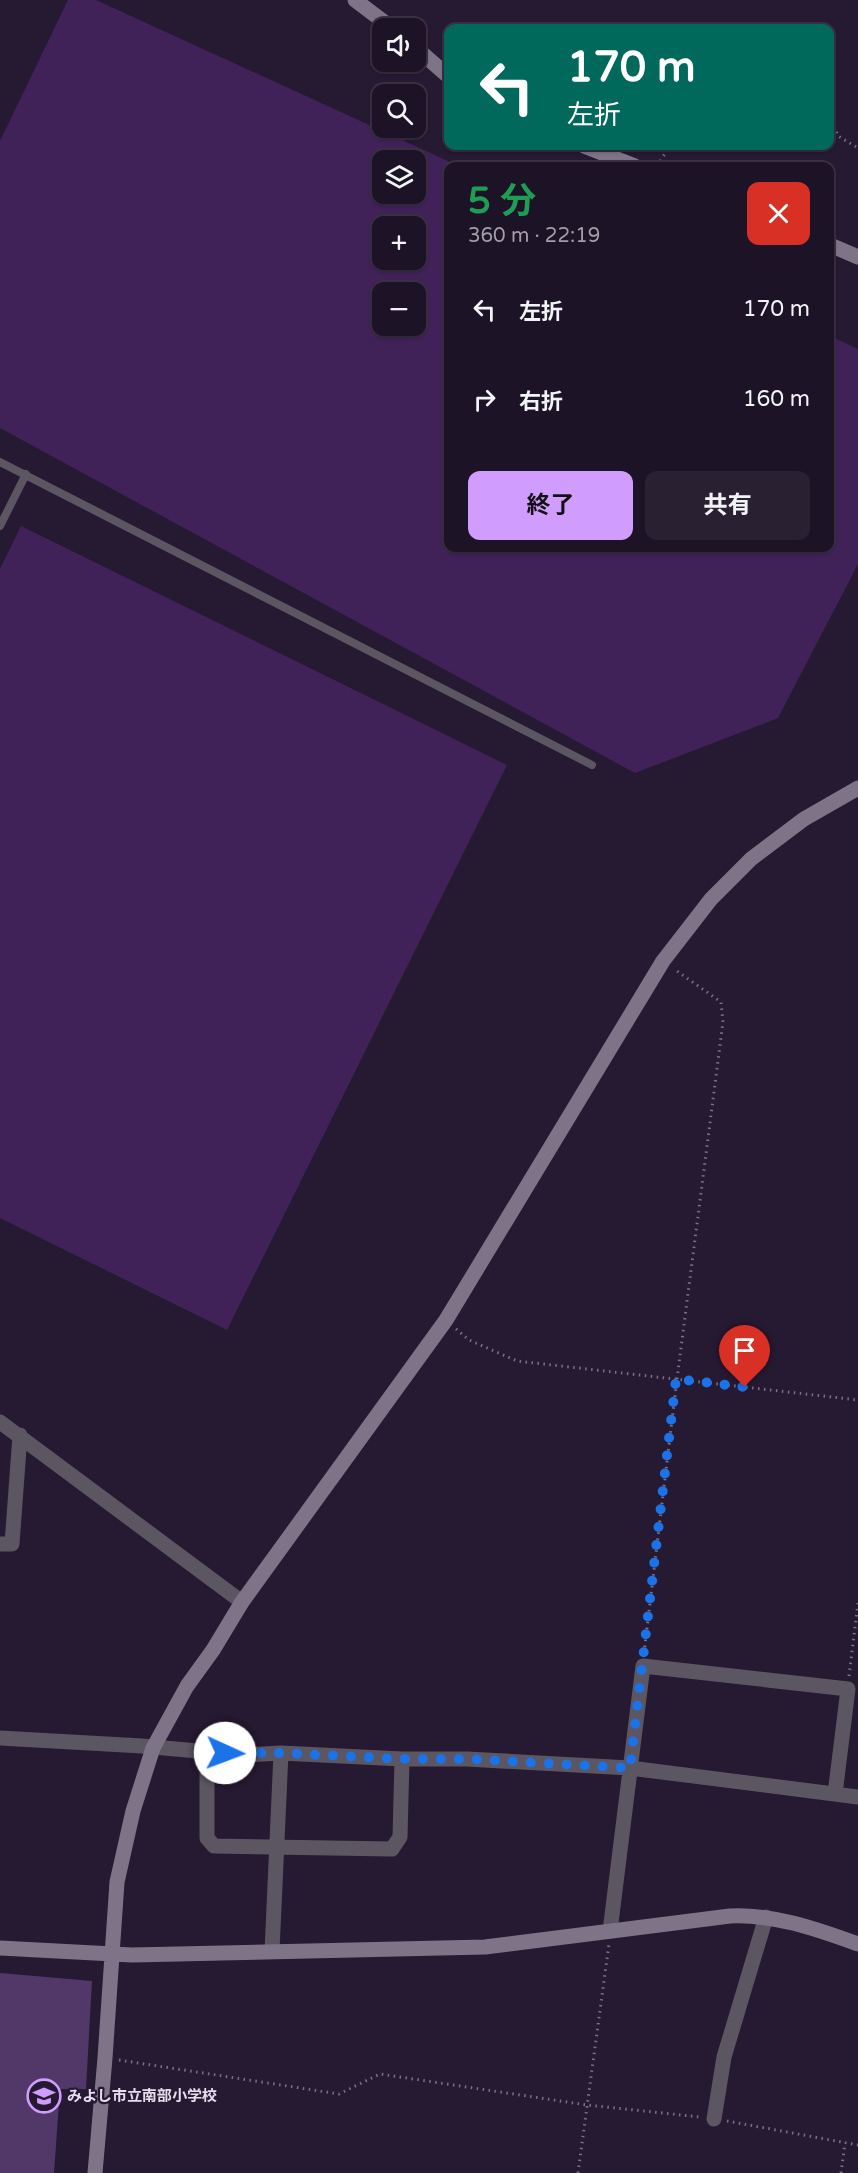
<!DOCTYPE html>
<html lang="ja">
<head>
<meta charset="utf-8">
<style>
  :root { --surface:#1c1326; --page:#292032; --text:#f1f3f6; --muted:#a09ea7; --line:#3a3243; --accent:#d09dff }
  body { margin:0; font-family:"Varela Round","Noto Sans JP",sans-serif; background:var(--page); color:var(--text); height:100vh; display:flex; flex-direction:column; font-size:22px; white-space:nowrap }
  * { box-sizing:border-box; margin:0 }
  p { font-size:20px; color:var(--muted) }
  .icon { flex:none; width:33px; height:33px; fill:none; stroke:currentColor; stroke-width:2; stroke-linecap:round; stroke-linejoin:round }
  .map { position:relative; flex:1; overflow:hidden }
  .panel { position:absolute; left:444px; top:162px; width:390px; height:390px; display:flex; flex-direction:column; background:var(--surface); border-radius:12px; box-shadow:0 2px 4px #0004,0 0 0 2px var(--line) }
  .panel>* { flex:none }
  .banner { position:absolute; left:444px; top:24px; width:390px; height:126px; border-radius:12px; box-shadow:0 2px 4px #0004,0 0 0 2px var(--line); background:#00695c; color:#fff; overflow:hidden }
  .tools { position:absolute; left:372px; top:18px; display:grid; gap:12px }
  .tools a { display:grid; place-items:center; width:54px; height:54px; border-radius:12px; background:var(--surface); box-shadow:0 2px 4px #0004,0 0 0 2px var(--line); font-size:30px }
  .pin { position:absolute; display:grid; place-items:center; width:51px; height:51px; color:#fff; margin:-62px -26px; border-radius:50% 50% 50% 0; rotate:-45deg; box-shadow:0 0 6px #0007 }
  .pin .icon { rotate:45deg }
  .me { position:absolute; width:66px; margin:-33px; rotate:92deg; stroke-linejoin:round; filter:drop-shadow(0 0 4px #0008) }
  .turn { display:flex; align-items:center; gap:21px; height:126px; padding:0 24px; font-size:27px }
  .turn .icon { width:78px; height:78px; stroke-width:2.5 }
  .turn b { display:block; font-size:42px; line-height:51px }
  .round { display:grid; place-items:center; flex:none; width:63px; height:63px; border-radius:12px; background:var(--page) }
  .summary { display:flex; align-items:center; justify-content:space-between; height:102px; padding:0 24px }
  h1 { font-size:36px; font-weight:700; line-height:45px; color:#1e9e55 }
  .button { display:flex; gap:12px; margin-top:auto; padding:12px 24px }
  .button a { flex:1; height:69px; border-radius:12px; background:var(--accent); color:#111; font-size:24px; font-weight:700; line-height:69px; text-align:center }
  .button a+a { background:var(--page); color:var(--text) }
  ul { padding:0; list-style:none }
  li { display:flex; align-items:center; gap:18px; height:90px; padding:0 24px }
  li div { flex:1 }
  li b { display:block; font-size:22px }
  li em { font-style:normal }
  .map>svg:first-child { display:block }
  .green { fill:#513868 }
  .building { fill:#402259; fill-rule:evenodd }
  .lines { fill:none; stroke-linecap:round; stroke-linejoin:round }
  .path { stroke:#7b7085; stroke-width:3; stroke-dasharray:1.5 4.5; stroke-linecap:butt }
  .lane { stroke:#5c5663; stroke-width:8 }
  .street { stroke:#5c5663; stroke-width:15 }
  .secondary { stroke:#7e7488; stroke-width:15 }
  .route { stroke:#1a73e8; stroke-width:10; stroke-dasharray:0 18 }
  .labels { text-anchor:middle; stroke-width:4.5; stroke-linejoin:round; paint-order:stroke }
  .poi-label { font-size:15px; font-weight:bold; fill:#e5dced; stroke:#261932; text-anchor:start }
</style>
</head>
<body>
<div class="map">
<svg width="858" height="2173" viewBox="0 0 858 2173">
  <rect width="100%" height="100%" fill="#261932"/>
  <path class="green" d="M0,1973L92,1981L86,2089H60L54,2173H0Z"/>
  <path class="building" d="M68,0H96L448,161V548H830V336L858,349V564L778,718L635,773L0,428V141ZM382,160H416V194H382ZM382,226H416V260H382ZM382,292H416V326H382Z
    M21,526L507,765L227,1330L0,1218V569Z"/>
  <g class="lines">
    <path class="path" d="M830,115L838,136L858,148
      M657,166L670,146
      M456,1329L469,1340L517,1361L858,1400
      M644,1653L677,1379L723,1022L721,1002L674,969
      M849,1676L858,1603
      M119,2060L339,2094L380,2074L587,2105L700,2117
      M727,2121L858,2145
      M578,2173L609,1944
      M841,2173L845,2143"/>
    <path class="lane" d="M0,462L592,765
      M0,526L26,474"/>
    <path class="street" d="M0,1422L242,1602
      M0,1544H12L20,1435
      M0,1738L142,1746L243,1755L281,1753L402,1759H467L630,1768L858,1797
      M207,1752V1838L214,1846L392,1849L400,1837L402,1759
      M610,1931L643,1666L848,1689L835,1794
      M272,1951L281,1753
      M714,2119L724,2057L766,1917"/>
    <path class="secondary" d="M355,0L392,28
      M416,48L448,76
      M584,146L635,166
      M830,245L858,257
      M0,1948L132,1955L485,1947L730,1916C775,1914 816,1929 858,1944
      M95,2173L105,2058L117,1882L133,1811L153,1748L187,1686L213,1650L242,1602L446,1320L663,961L711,899L751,859L804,819L858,788"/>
  </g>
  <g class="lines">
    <path class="route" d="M225,1753H281L402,1759H467L630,1768L676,1379L745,1387"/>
  </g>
  <defs>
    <g id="school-ring" transform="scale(1.725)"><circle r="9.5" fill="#261932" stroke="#d09dff" stroke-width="1.5"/><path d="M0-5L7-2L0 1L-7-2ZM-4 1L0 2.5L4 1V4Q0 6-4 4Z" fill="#d09dff"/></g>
  </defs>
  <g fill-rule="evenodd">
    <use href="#school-ring" x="44" y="2096"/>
  </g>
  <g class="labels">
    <g class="poi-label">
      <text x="67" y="2101">みよし市立南部小学校</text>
    </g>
  </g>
</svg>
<div class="tools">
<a><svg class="icon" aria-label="sound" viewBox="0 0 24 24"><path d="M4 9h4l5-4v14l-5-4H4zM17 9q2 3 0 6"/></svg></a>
<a><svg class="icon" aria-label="search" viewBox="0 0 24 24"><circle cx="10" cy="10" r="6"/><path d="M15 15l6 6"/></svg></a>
<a><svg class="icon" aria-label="layers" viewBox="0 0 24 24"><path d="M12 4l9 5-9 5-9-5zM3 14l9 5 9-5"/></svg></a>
<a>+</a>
<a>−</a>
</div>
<div class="pin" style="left:745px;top:1387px;background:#d93025"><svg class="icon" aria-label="arrive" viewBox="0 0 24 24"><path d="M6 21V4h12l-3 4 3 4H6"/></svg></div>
<svg class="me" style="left:225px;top:1753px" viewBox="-20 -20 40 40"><circle r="19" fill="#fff"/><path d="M0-13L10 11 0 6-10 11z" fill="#1a73e8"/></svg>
<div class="banner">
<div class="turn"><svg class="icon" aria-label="left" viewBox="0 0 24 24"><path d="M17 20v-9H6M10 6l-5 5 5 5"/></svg><div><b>170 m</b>左折</div></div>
</div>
<section class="panel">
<div class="summary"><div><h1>5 分</h1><p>360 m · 22:19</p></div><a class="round" style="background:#d93025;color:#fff"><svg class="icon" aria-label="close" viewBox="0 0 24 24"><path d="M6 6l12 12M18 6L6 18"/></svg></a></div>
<ul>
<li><svg class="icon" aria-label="left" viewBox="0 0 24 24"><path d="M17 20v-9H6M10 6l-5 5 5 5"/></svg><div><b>左折</b></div><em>170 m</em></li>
<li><svg class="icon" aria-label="right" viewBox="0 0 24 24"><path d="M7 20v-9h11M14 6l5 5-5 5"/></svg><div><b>右折</b></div><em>160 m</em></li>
</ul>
<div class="button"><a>終了</a><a>共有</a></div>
</section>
</div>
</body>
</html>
